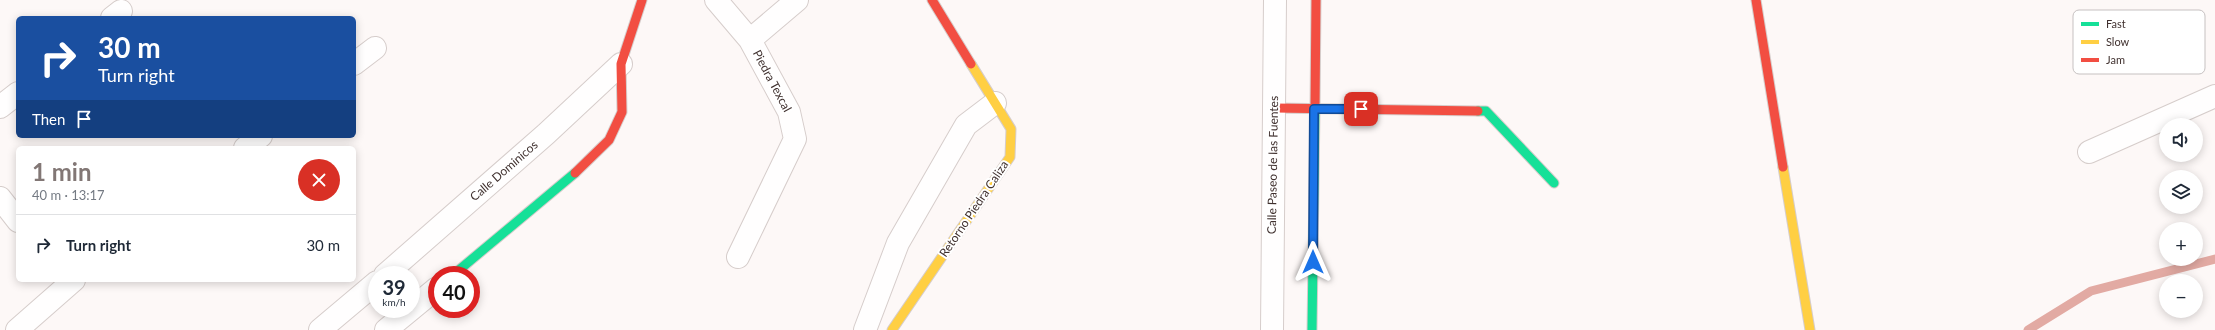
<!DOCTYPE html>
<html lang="en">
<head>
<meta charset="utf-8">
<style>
  :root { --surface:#fff; --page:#f2f2f3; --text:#1f2937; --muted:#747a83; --line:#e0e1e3; --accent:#827775 }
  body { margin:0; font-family:Lato,sans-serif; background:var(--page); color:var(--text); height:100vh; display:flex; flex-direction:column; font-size:15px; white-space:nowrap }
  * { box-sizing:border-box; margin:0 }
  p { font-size:13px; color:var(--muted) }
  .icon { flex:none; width:22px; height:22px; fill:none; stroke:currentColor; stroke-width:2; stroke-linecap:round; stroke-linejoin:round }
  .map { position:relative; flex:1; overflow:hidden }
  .panel { position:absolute; left:16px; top:146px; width:340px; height:136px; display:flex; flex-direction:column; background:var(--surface); border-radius:6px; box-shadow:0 2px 10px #0003 }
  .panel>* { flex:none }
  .banner { position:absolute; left:16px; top:16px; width:340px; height:122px; border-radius:6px; box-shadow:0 2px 10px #0003; background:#1a4fa0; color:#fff; overflow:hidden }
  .tools { position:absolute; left:2159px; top:118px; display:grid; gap:8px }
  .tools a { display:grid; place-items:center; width:44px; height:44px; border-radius:50%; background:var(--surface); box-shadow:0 2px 10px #0003; font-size:20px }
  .speed { position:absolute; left:368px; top:266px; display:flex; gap:8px; font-size:20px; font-weight:700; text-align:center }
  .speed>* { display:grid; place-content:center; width:52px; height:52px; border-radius:50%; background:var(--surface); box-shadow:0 2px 10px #0003; line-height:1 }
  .speed small { font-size:10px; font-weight:400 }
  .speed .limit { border:6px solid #d22; background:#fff; color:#111 }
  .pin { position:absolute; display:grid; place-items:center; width:34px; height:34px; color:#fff; margin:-17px; border-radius:8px; box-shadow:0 2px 6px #0006 }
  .me { position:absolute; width:44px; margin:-22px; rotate:0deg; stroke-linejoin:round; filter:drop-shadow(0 0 3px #0008) }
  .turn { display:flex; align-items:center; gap:14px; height:84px; padding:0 16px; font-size:18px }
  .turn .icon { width:52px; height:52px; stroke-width:2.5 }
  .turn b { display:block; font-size:28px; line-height:34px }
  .then { display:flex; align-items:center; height:38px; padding:0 16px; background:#0003; gap:8px; font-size:15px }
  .round { display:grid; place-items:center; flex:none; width:42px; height:42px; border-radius:21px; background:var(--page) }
  .summary { display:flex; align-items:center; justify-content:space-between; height:68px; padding:0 16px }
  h1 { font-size:24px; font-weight:700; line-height:30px; color:var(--accent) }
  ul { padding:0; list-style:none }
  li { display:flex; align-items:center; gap:12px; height:60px; padding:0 16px; border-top:1px solid var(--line) }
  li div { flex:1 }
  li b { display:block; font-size:15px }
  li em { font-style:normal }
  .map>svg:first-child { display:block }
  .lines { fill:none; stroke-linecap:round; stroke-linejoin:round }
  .stream { stroke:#e2aaa3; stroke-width:9 }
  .street-casing { stroke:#d6cdcb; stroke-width:24 }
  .fast-casing { stroke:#d6cdcb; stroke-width:11 }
  .slow-casing { stroke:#d6cdcb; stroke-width:11 }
  .jam-casing { stroke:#d6cdcb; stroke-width:11 }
  .street { stroke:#fffefe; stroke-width:22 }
  .fast { stroke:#16e098; stroke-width:9 }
  .slow { stroke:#ffcf43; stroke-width:9 }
  .jam { stroke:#f24e42; stroke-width:9 }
  .route-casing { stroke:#114b97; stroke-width:10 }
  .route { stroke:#1a73e8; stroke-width:7 }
  .labels { text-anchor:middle; stroke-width:4; stroke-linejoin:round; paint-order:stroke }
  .street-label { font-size:12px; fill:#40312f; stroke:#fff }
  .key { fill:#fff; stroke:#c6c1c1; stroke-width:1 }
  .key-label { font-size:11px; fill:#40312f }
</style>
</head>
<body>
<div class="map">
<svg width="2215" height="330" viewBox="0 0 2215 330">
  <rect width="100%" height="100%" fill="#fdf8f7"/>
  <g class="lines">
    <path class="stream" d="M2028,330L2091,291L2215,259"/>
    <g class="street-casing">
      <path id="street" d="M716,0L750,40L789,112L795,139L738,257
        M112,18L121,11
        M750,40L797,0
        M354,64L375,48
        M0,107L18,93
        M245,148L261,136
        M2089,152L2215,96
        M0,198L18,221
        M385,275L546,134L621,64
        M17,330L74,280
        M320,330L377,282
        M386,330L437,288
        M865,330L898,243L966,125L995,103
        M1272,330L1275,0"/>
    </g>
    <g class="fast-casing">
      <path id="fast" d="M1478,111H1486L1554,183
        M453,275L575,173
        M1312,330L1315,109"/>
    </g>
    <g class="slow-casing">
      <path id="slow" d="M1783,167L1810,330
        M892,330L1010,157L1011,129L971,64"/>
    </g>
    <g class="jam-casing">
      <path id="jam" d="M932,0L971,64
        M1756,0L1783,167
        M1275,108L1478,111
        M1315,109L1316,0
        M575,173L609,140L622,112L621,64L642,0"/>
    </g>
    <use href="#street" class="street"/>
    <use href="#fast" class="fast"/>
    <use href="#slow" class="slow"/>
    <use href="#jam" class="jam"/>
  </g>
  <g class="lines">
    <g class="route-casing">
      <path id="route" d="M1313,262L1314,109H1361"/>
    </g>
    <use href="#route" class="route"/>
  </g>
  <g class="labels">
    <g class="street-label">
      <text transform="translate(772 81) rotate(62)" y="4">Piedra Texcal</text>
      <text transform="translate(1273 165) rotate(-89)" y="4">Calle Paseo de las Fuentes</text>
      <text transform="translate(504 171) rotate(-41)" y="4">Calle Dominicos</text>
      <text transform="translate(974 209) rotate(-56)" y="4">Retorno Piedra Caliza</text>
    </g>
  </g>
  <rect x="2073" y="10" width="132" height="64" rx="6" class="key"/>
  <rect x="2081" y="22" width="18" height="4" fill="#16e098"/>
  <rect x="2081" y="40" width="18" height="4" fill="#ffcf43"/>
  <rect x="2081" y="58" width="18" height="4" fill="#f24e42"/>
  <g class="key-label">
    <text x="2106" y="28">Fast</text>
    <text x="2106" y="46">Slow</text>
    <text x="2106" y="64">Jam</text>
  </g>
</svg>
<div class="tools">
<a><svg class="icon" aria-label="sound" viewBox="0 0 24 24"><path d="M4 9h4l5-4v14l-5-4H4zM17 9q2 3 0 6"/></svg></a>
<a><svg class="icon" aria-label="layers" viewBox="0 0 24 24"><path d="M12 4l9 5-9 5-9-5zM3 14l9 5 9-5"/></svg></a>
<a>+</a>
<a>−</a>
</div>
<div class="speed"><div>39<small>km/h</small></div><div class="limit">40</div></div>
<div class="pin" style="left:1361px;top:109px;background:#d93025"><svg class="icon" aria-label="arrive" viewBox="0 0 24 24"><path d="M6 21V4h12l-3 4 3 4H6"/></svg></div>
<svg class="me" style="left:1313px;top:262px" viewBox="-20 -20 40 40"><path d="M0-17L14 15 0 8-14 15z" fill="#1a73e8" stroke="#fff" stroke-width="4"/></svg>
<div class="banner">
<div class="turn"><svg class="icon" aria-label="right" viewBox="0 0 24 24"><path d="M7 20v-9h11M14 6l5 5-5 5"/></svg><div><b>30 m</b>Turn right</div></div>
<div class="then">Then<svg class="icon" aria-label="arrive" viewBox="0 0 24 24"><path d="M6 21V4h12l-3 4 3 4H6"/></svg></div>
</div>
<section class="panel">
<div class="summary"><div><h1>1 min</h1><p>40 m · 13:17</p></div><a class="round" style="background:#d93025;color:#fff"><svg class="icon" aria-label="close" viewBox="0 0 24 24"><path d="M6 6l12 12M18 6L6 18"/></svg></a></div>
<ul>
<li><svg class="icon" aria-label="right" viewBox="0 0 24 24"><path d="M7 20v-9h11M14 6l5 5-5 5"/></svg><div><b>Turn right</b></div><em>30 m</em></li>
</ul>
</section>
</div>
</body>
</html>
